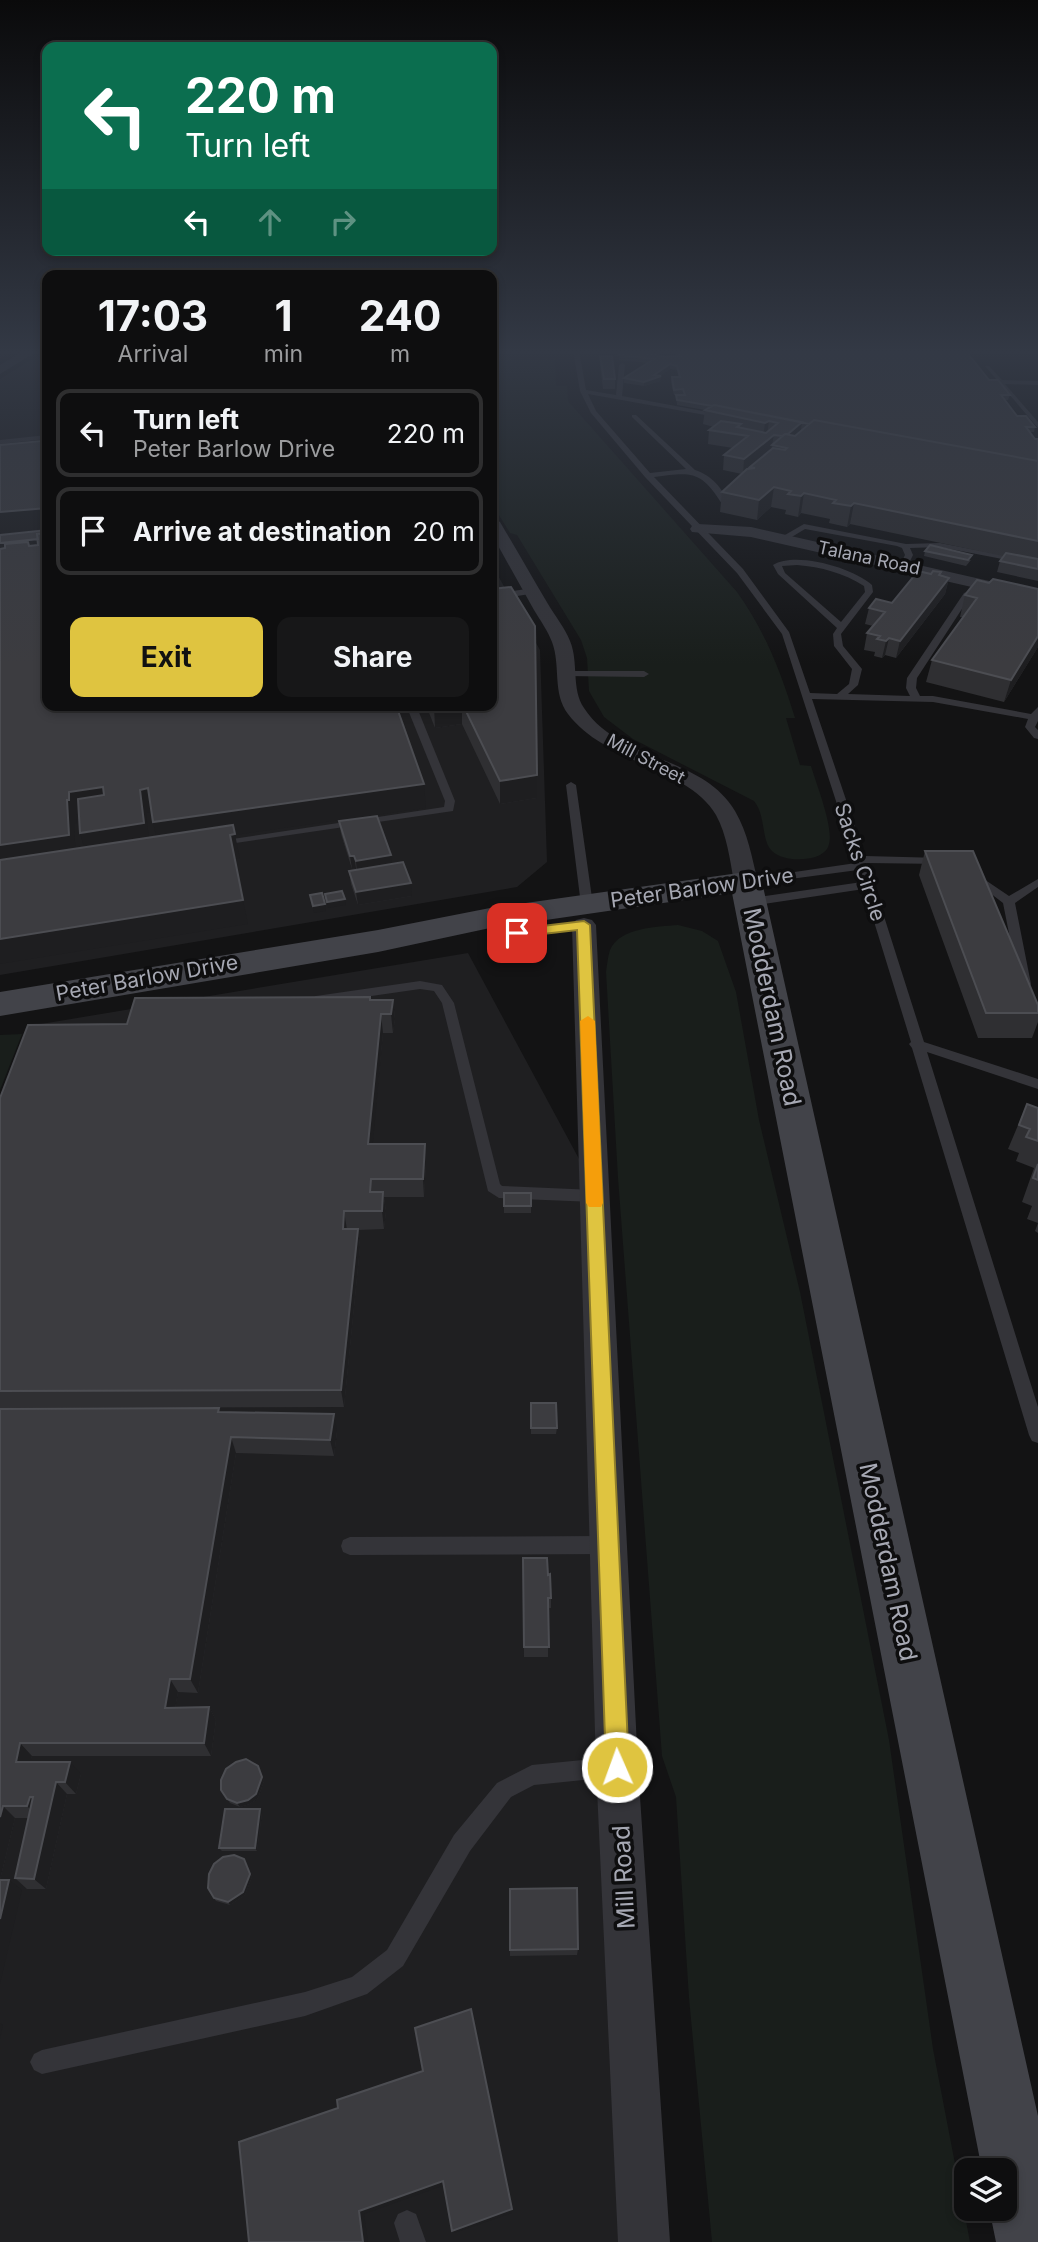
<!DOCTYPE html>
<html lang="en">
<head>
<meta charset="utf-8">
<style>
  :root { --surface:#0e0e0f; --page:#171718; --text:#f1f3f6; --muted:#9b9c9e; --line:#2e2e2f; --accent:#dfc440 }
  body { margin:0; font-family:Inter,sans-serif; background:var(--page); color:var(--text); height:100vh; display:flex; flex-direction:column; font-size:26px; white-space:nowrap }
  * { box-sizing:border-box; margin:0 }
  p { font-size:23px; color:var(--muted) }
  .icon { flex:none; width:38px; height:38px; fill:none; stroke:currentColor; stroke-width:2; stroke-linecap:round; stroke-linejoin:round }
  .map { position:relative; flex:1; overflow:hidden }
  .panel { position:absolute; left:42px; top:270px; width:455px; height:441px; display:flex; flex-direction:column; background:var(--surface); border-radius:14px; box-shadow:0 4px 10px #0003,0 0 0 2px var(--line) }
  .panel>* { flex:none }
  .top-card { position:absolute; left:42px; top:42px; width:455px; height:214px; border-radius:14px; box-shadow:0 4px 10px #0003,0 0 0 2px var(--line); background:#0b6e4f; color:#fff; overflow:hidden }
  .controls { position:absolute; left:954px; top:2158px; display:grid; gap:14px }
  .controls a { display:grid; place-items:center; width:63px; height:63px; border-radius:14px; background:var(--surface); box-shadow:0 4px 10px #0003,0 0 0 2px var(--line); font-size:35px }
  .pin { position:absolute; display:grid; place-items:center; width:60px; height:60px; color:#fff; margin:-30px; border-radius:14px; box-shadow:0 4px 10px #0006 }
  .me { position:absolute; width:77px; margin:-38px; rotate:358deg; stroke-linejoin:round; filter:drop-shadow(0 0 5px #0008) }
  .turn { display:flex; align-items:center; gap:24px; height:147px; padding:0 28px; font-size:32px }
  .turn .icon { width:91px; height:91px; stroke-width:2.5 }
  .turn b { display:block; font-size:49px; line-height:60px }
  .lanes { display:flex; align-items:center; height:66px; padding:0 28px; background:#0003; justify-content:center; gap:35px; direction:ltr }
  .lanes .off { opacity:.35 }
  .eta { display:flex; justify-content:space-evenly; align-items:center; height:119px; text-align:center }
  .eta b { font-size:42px; font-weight:700; line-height:49px }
  .primary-button { display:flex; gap:14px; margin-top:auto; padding:14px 28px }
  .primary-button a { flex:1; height:80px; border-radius:14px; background:var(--accent); color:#111; font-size:28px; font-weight:700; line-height:80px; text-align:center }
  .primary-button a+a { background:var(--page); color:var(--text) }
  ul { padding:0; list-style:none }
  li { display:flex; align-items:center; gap:21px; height:88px; margin:0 14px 10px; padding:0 14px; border:4px solid var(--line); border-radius:14px }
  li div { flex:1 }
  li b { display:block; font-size:26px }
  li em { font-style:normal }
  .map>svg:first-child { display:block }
  .built { fill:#1f1f21 }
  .green { fill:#191e1b }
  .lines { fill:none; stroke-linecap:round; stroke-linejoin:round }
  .lane { fill:#343439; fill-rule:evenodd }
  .street { fill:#343439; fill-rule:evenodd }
  .secondary { fill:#424349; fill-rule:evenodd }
  .wall { fill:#2f2f32 }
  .shaded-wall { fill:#1e1e20 }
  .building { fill:#3c3c40; stroke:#4c4d52; stroke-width:2 }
  .route { fill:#dfc440; stroke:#917f2a; stroke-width:2 }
  .slow { fill:#f59e0b }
  .labels { text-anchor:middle; stroke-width:7; stroke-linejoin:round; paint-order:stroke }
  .far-street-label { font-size:18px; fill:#a6a8b3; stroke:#0e0e0f }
  .street-label { font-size:21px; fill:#a6a8b3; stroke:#0e0e0f }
  .near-street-label { font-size:24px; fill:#a6a8b3; stroke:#0e0e0f }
</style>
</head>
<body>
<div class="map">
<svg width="1038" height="2242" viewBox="0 0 1038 2242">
  <rect width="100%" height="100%" fill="#131314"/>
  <path class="built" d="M47,350V705H492V565L540,650L547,862L517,887L0,975V379Z
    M468,953L585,1170L626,2242H0V1100L29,1026Z"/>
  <path class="green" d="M492,350H497L514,360L555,359L556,386H567L568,401L737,592C765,631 781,672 795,718H786L800,765L811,766C816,783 834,828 829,844C827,855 812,859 802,859C793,860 779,858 772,851C761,841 766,815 754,801L633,739L604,717L589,691L587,658L581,640L517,535L510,533L492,504Z
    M678,925L702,931L718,941L736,992L759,1120L800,1292L889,1740L933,2049L970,2242H712L689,1998L676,1797L662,1756L618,1178L606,972C607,965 608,956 610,950C620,927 657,927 678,925Z
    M22,1034L0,1090V1035Z"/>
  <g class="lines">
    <path class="lane" d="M573,350H579L586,390L616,395L619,365L622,363L625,365L622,396L724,415L722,418L588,394L596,411L650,473L686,469L632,417V415H636L695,470C711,475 724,489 728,504H722C701,470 691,472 654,477L743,569L789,632L810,693L837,694L849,684L852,669L834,646L833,634L837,628L778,574L773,565C796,551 853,568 872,585L873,592L841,634L843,646L862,669L858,685L848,694L910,696L906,688L907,678L964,593L967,592L971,595L917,678L916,688L920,696H933L1031,714L1038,707V721L1035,727L1038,730V739L1034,738L1025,727L1028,719L933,702L812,699L865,856L942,858L948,861L942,864L867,863L924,1042L1038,1079V1089L927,1052L1038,1407V1443L1032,1441L1029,1435L912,1048L909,1044L911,1042L864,889L751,906L745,902L751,898L862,882L858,870L746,885L740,882L746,879L856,863L782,634L737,573L645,477L591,413L580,391ZM797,565C821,567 844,573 864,586L865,592L841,622L785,573L782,566Z
      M985,366H989L1002,380L1038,381V385L1005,384L1038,422V428Z
      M47,435V439L0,444V440Z
      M804,524L906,544L940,543L1038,562V566L940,547L910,548L913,555L907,567H904L900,565L905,555L902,548L897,546L805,529L785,541L778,539Z
      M533,588L537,591L536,593L492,600V594Z
      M567,671H644L649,674L644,677L564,676V672Z
      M406,705H416L455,801L453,811L215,846V842L219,841L444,807L445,801Z
      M571,782L576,785L593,905L587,909L581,905L566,785Z
      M972,871L1009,896L1038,879V887L1015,903L1031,984L1029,987H1021L1019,984L1003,903L968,876V872Z
      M420,981L442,985L454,1003L500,1184L502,1186L595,1190L600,1192L602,1196L600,1200L595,1202L499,1198L488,1191L442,1003L434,991L420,989L316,1004L310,1000L316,996Z
      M607,1536L614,1539L616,1545L614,1551L607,1554L350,1555L343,1552L341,1546L343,1540L350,1537Z
      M613,1757L620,1760L623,1767L620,1774L613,1777L534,1785L511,1797L470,1851L403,1966L367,1994L305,2016L42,2074L34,2070L30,2062L34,2054L42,2050L305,1992L352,1977L387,1950L454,1835L497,1783L532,1765Z
      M407,2210L416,2214L426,2242H400L394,2223L398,2214Z"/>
    <path class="street" d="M25,350H39L0,374V365Z
      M492,517L500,522C516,549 532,577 548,604C555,616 565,628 570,641C579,662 571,689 584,708C619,762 702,755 735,811C748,833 752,858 758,882L754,887H738L734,882C730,860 727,835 716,815C688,767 606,764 568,714C552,693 561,666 552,642C548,631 540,620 534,610C520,585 506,560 492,535Z
      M698,524L751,527L1038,592V602L751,537L692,532L690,529L692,526Z
      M584,918L592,920L596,925L638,1767L670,2242H618L596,1767L572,925L576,920Z"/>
    <path class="secondary" d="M746,872L757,875L762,882L1038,2116V2242H996L989,2208H1004V2170H982L732,893L490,928L378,952L0,1016V992L378,930L490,908Z"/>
  </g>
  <path class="wall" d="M611,350H636L634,351L666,357L676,356L674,350H965L989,380L1010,395L1008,400H1004L1017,416L1035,427L1034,432H1030L1035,439H1038V581L997,572L1000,561L1003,556L850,524L847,527L829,523L830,519L801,513L798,517L785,514L786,510L771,507L757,520L720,512L722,492L742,474L723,470L724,455L733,448L708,444L709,430L714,427L703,424L705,410L677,405L676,395H683H674L671,382L672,377H679L677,370L670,369L660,376H661L660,381L644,386L624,383V378L648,363L619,360V355H620L610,352Z
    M600,356L615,379V389H603L600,365Z
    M925,551L971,560L966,566L924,556Z
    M940,576L949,578L945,594L896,658L885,655L882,658L874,656L875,652L864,650L867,633L873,626L865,624L869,608L892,603Z
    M977,580L1038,647L1004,702L926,682L932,660L963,617H960L965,595Z
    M426,705H492L537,775V798L500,804L462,724L435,728Z
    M339,821L391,864L412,896L358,905L351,884L349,871L356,870V868L352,869L341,834Z
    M925,851L1038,1005V1022L1032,1038H978L919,875Z
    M370,1000H393L395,1019L393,1033H383L372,1144H425L426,1163L424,1197H384L386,1211L384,1229L358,1230L360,1247L344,1407L0,1408V1098L127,1024Z
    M1027,1104L1038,1108V1233L1035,1231L1038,1223L1027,1219L1032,1206L1022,1202L1034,1168L1016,1161L1019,1153L1008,1149Z
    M504,1193H531V1213H504Z
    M531,1403L557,1428L556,1434H531Z
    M219,1408L220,1413L337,1431L334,1456L236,1453L198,1693L178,1692L175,1708L209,1707L216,1720L211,1756H32L30,1762L81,1774L76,1794H67L46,1889H27L15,1878L29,1818H15L0,1880V1409Z
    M523,1558L548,1575L551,1598V1608H548V1657H524Z
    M258,1766L264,1781L258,1798L250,1804L240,1807L230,1803L221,1790Z
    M262,1813L257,1851H222L219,1848Z
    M244,1859L252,1877L245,1895L230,1905L216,1901L214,1898Z
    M510,1889L578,1949L577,1955L510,1956Z"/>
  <path class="shaded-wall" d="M7,350L8,354L0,359V354Z
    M670,364V369L658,377L661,376L660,381L644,386V382Z
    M769,421L767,435L763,438L765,423Z
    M802,422L800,437H785Z
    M774,435L771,450L750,467V468L743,474L744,459Z
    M774,487L771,507L757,520L759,500Z
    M804,493L801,513L798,517L801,496Z
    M854,503L850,524L847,527L851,506Z
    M47,508V528L0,533V512Z
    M47,538V549L0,554V543Z
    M949,578L945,594L896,658L900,641Z
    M1038,636V647L1004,702L1011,680Z
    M889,638L885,655L882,658L886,641Z
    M434,705H462V724L435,728Z
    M537,775V798L500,804V781Z
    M424,784L426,808L235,835L240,858L234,859L158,846L153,822Z
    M103,787L110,810L76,815L77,823L74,824L76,859L0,871V845L67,800L69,792Z
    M148,788L154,812L146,813L150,847L87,857L80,833L140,790Z
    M391,855L392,868L357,873L356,861Z
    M350,856H354L356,868L352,869Z
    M411,883L412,896L358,905L356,892Z
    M345,899L346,905L328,908L327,902Z
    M243,900L248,924L0,964V939Z
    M325,904L326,911L314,913L313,906Z
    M393,1000L395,1019L393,1033L391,1014Z
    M381,1014L383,1033L371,1163L368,1144Z
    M425,1144L426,1163L424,1197L423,1179Z
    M383,1192L386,1211L384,1229L382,1211Z
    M344,1211L347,1230L343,1229Z
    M358,1229L360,1247L344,1407L341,1390Z
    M334,1414L337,1431L334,1456L330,1440Z
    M231,1437L236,1453L198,1693L190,1679Z
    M170,1679L178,1692L173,1721L165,1708Z
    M209,1707L216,1720L211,1756L204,1743Z
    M20,1743L32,1756L27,1775L16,1762Z
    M70,1762L81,1774L76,1794L65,1782Z
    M258,1766L264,1781L258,1798L250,1804L240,1807L237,1803Z
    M56,1782L67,1794L46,1889L34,1879Z
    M30,1797L41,1809L39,1818L27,1806Z
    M3,1806L15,1818L0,1880V1817Z
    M260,1809L262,1813L257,1851L255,1848Z
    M244,1859L252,1877L245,1895L230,1905L228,1902Z
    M9,1880L22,1890L0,1984V1919Z
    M0,2023L3,2025L0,2039Z
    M443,2181L445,2185L364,2214L368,2242H363L359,2211Z
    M512,2209V2213L454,2233L452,2231Z"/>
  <path class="building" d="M42,350H47V400H44Z
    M619,350H629L666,357L680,356L677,354L676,350H965L989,380H998L1010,395H1001L1017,416H1026L1035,427H1026L1035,439H1038V461L814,420L809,424L714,405L712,406L677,400L676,395H685L683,389L674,390L672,377H680L677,366L670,364L654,375L661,376L644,382L624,378L654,359L619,355L625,352Z
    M600,356H612L615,379H604Z
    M714,405L802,422L788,434H785L782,436L774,435L744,459L724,455L748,436L709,430L721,421L741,424L737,427L766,433L778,423L769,421L765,423L705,410Z
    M814,420L1038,461V541L854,503L851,506L833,503L836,500L804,493L801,496L788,494L791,491L774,487L759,500L722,492L747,469L755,468L750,467L773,448L785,450L787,448L772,445L785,434L795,436Z
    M41,441V445L47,444V508L0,512V445Z
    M47,530V533L37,534L38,539L0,543V535Z
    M47,533V705H396L424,784L153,822L148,788L140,790L144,823L80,833L78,799L104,795L103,787L69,792V800H67L69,835L0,845V549L5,548V544L28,542L29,546L38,545L37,534Z
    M930,545L972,555L968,560L925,551Z
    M1006,553L1038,559V569L1000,561Z
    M918,571L931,574L933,571L941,572L939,575L949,578L900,641L889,638L886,641L877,639L880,636L867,633L885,612L869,608L876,599L892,603Z
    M993,579L1038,589V636L1011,680L932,660L977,598L965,595L977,580L989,583Z
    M511,587L535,626L537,775L500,781L463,705H492V589Z
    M377,816L391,855L356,861L354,856H350L339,821Z
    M233,825L235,834L230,835L243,900L0,939V860Z
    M925,851H973L1038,1005V1013H986Z
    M403,862L411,883L356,892L349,871Z
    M342,891L345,899L327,902L325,894Z
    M322,893L325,904L313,906L310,895Z
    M370,997V1000H393L391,1014H381L368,1144H425L423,1179H371L370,1192H383L382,1211H344L343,1229H358L341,1390L0,1391V1098L28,1025L127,1024L135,998Z
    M1027,1104L1038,1108V1141L1026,1137L1030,1129L1019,1125Z
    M1038,1164V1180L1033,1178Z
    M504,1193H531V1206H504Z
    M531,1403H556L557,1428H531Z
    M219,1408L218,1412L334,1414L330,1440L231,1437L190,1679H170L165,1708L209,1707L204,1743H20L16,1762H70L65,1782H56L34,1879L15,1878L33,1797H30L27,1806H3L0,1817V1409Z
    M523,1558H547L548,1575L550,1574L551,1598H548L549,1647H524Z
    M246,1759L258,1766L262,1777L256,1794L248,1800L237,1803L227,1799L221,1790V1780L226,1769L236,1762Z
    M225,1809H260L255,1848H219Z
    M234,1855L244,1859L250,1874L243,1892L228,1902L214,1898L208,1888L209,1874L214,1864L223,1857Z
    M0,1880H9L0,1919Z
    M577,1888L578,1949L510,1950V1889Z
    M471,2009L512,2209L452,2231L443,2181L359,2211L363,2242H249L239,2142L338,2108L337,2100L423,2071L415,2028Z"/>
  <linearGradient id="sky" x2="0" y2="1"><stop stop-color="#0a0a0b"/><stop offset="0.53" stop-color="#333945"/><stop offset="1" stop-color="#333945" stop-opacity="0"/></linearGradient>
  <rect width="1038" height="664" fill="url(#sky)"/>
  <path class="route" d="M584,921L590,925L629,1767L626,1775L617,1779L609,1775L606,1767L577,930L517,937L511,933L517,929Z"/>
  <path class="slow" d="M588,1016L595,1021L603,1203L601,1207H589L586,1203L580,1021Z"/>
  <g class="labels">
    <g class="far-street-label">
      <text transform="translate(869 558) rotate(12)" y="6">Talana Road</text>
      <text transform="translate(646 759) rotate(28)" y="6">Mill Street</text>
    </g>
    <g class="street-label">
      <text transform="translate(860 862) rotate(72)" y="7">Sacks Circle</text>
      <text transform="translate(702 888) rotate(-8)" y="7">Peter Barlow Drive</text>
      <text transform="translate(147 978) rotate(-10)" y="7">Peter Barlow Drive</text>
    </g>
    <g class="near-street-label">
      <text transform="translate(772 1007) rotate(78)" y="8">Modderdam Road</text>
      <text transform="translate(888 1562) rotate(78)" y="8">Modderdam Road</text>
      <text transform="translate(624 1877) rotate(-93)" y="8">Mill Road</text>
    </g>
  </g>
</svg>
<div class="controls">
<a><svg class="icon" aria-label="layers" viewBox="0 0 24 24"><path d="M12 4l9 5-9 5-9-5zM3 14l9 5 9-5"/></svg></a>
</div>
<div class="pin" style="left:517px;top:933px;background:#d93025"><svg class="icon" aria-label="arrive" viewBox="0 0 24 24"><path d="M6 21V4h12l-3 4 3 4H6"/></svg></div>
<svg class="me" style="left:617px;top:1767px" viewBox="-20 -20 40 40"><circle r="17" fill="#dfc440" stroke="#fff" stroke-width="3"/><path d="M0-11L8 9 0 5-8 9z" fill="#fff"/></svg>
<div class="top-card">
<div class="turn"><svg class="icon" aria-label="left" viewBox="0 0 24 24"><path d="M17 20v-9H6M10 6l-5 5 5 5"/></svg><div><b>220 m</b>Turn left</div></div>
<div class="lanes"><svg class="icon" aria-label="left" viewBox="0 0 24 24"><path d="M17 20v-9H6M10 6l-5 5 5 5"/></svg><svg class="icon off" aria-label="ahead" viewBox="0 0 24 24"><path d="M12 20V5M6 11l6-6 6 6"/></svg><svg class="icon off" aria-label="right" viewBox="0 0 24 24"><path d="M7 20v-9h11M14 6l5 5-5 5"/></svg></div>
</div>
<section class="panel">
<div class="eta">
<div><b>17:03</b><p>Arrival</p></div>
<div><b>1</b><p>min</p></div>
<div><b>240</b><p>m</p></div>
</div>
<ul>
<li><svg class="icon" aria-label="left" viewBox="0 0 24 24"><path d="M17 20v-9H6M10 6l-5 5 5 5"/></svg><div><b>Turn left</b><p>Peter Barlow Drive</p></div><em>220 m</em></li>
<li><svg class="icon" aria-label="arrive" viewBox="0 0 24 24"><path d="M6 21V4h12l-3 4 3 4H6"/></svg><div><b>Arrive at destination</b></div><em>20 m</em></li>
</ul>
<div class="primary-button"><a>Exit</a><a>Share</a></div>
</section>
</div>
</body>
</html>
